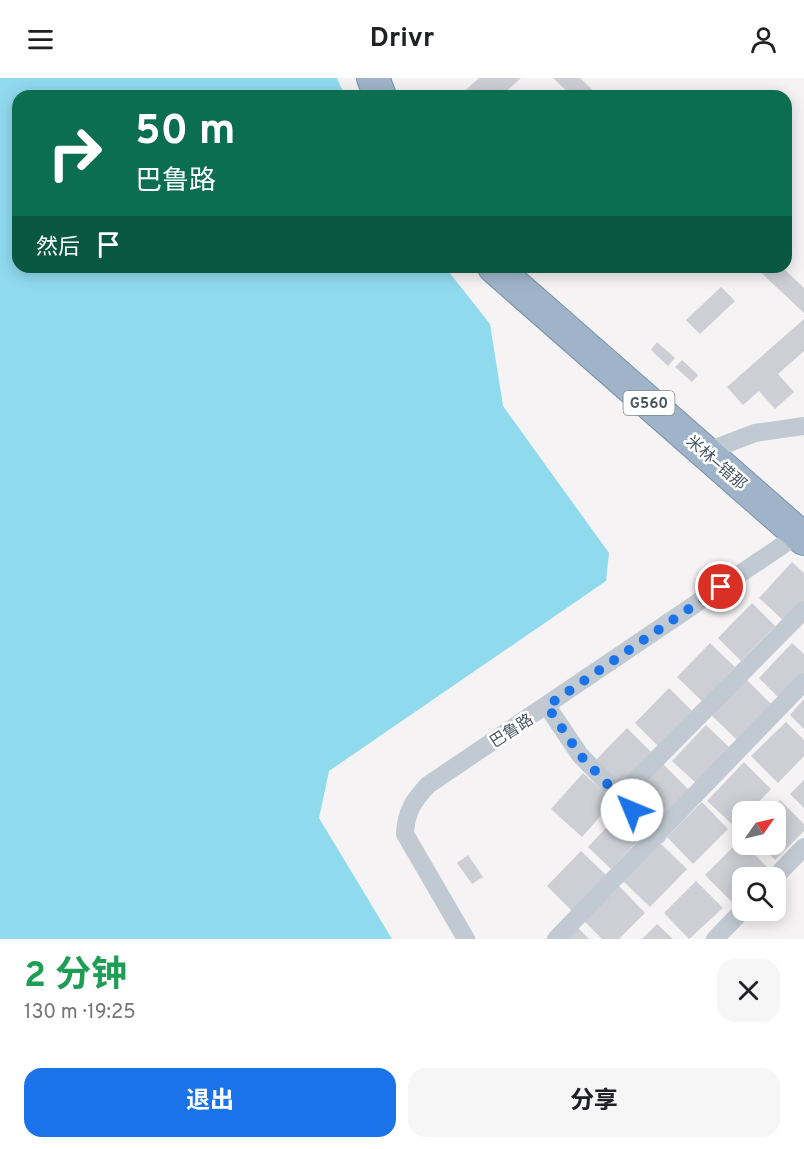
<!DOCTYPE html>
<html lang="zh">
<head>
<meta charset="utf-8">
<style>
  :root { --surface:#fff; --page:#f6f6f6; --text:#202124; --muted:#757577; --accent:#1a73e8 }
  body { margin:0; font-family:Overpass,"Noto Sans SC",sans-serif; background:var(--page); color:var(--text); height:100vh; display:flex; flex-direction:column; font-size:22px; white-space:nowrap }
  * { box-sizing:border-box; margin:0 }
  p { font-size:20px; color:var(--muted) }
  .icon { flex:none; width:33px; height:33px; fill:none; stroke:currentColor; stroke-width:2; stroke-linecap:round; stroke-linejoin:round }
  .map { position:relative; height:861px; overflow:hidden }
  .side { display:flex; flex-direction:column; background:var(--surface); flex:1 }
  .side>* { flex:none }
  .banner { position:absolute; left:12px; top:12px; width:780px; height:183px; border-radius:18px; box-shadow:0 3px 15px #0003; background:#0b6e4f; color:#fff; overflow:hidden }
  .needle { width:39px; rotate:56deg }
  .controls { position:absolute; left:732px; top:723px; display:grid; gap:12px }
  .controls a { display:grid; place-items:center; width:54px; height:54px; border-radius:12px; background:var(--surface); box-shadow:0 3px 15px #0003; font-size:30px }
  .pin { position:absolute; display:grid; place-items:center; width:51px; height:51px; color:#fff; margin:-26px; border:3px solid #fff; border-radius:50%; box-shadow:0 2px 6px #0007 }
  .me { position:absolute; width:66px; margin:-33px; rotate:315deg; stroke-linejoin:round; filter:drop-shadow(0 0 4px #0008) }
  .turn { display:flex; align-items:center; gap:21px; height:126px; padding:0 24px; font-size:27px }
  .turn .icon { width:78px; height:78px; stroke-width:2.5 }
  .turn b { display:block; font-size:42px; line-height:51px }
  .then { display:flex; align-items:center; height:57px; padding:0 24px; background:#0003; gap:12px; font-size:22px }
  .round { display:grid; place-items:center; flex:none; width:63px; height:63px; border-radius:18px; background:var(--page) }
  .head { display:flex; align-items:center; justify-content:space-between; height:102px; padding:0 24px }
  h1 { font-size:36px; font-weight:700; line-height:45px; color:#1e9e55 }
  .cta { display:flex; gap:12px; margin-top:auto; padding:12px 24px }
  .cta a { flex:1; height:69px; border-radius:18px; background:var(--accent); color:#fff; font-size:24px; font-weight:700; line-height:69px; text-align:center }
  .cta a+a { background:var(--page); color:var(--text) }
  header { display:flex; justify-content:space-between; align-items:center; height:78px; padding:0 24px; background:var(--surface); font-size:27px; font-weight:700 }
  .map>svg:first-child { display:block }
  .water { fill:#90daee }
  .building { fill:#cdcfd5 }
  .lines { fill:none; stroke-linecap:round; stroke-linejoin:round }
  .trunk-casing { stroke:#7690ad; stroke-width:34 }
  .minor { stroke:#c1cad2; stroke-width:18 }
  .trunk { stroke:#9fb4c9; stroke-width:32 }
  .route { stroke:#1a73e8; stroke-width:10; stroke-dasharray:0 18 }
  .labels { text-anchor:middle; stroke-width:5; stroke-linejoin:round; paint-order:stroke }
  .shield { fill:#fff; stroke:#808990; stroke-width:1.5 }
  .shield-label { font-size:15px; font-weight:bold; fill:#4a5661 }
  .street-label { font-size:16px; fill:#4a5661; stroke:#fff }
</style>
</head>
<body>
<header><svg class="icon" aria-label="menu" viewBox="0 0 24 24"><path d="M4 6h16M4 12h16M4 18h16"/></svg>Drivr<svg class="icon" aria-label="person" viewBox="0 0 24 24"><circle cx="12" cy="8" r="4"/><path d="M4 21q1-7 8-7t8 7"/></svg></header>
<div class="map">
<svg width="804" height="861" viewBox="0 0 804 861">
  <rect width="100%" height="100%" fill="#f5f3f3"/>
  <path class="water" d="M0,0H337L345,18H18V189H445L490,246L503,328L609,475L606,503L329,693L319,740L392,861H0Z"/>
  <path class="building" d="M479,0H521L501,18H459Z
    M553,0H580L599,18H572Z
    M755,189H782L804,210V235Z
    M721,209L735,223L700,256L686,242Z
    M804,241V273L778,296L794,314L775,331L759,313L743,327L727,309Z
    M657,264L675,280L668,288L651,272Z
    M682,282L698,297L692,304L675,289Z
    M792,484L804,495V523L785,544L759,520Z
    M752,525L775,548L741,583L718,560Z
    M710,565L735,589L702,623L677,599Z
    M792,565L804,576V595L780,621L759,600Z
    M744,599L773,628L738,663L709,635Z
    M669,610L692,633L658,668L635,645Z
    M804,621V651L790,637Z
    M786,644L804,662V678L778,705L751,678Z
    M706,647L730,670L697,706L672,683Z
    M627,650L652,675L619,708L594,684Z
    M661,684L690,713L655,749L626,720Z
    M744,684L771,711L749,734H742V740L734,748L707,723Z
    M583,695L614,723L582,759L551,731Z
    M804,702V730L790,716Z
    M780,722L804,746V753L775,782L760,766H776V734H769Z
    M702,724L728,751L693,786L667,759Z
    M624,731L647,753L611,791L588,769Z
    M740,762L767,789L756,800H742V813L732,824L705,797Z
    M660,765L687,791L650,829L623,803Z
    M581,773L608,799L573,834L547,808Z
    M468,777L483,799L472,806L457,785Z
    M696,803L723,830L689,861L664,835Z
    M619,808L645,835L619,861H602L584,843Z
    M657,846L673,861H642Z
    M577,849L589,861H565Z"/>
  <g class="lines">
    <g class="trunk-casing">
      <path id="trunk" d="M373,0L380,18
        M494,189L804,461"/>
    </g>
    <path class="minor" d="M705,374L755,355L804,348
      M547,628L580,677L658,757
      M619,719L804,532
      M774,800L804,769
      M466,861L405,756C406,734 413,723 428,707L799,456
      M556,861L804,604
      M715,861L743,832"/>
    <use href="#trunk" class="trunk"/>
  </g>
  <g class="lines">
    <path class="route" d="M632,732L580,677L547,628L721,509"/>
  </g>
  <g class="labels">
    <rect class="shield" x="623.5" y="313" width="51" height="24" rx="4.5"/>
    <g class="shield-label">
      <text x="649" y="330">G560</text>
    </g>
    <g class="street-label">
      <text transform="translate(717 384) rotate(41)" y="6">米林—错那</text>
      <text transform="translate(511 652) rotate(-33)" y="6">巴鲁路</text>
    </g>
  </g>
</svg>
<div class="controls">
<a><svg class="needle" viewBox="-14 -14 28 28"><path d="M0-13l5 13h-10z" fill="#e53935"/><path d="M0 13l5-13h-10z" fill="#757577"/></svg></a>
<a><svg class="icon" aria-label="search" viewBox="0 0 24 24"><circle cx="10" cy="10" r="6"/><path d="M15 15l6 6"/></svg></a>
</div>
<div class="pin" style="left:721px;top:509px;background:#d93025"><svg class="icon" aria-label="arrive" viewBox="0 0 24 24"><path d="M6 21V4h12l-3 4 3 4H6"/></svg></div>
<svg class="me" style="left:632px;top:732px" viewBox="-20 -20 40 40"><circle r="19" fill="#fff"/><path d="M0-13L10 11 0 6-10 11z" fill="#1a73e8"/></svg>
<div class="banner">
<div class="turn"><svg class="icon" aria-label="right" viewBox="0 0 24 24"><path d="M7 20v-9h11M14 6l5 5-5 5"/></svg><div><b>50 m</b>巴鲁路</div></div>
<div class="then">然后<svg class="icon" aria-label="arrive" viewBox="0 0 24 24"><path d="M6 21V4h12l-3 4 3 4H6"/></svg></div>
</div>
</div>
<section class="side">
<div class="head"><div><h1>2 分钟</h1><p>130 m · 19:25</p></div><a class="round"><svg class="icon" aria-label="close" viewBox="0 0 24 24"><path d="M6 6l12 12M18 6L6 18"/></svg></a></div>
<div class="cta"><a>退出</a><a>分享</a></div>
</section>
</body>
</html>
